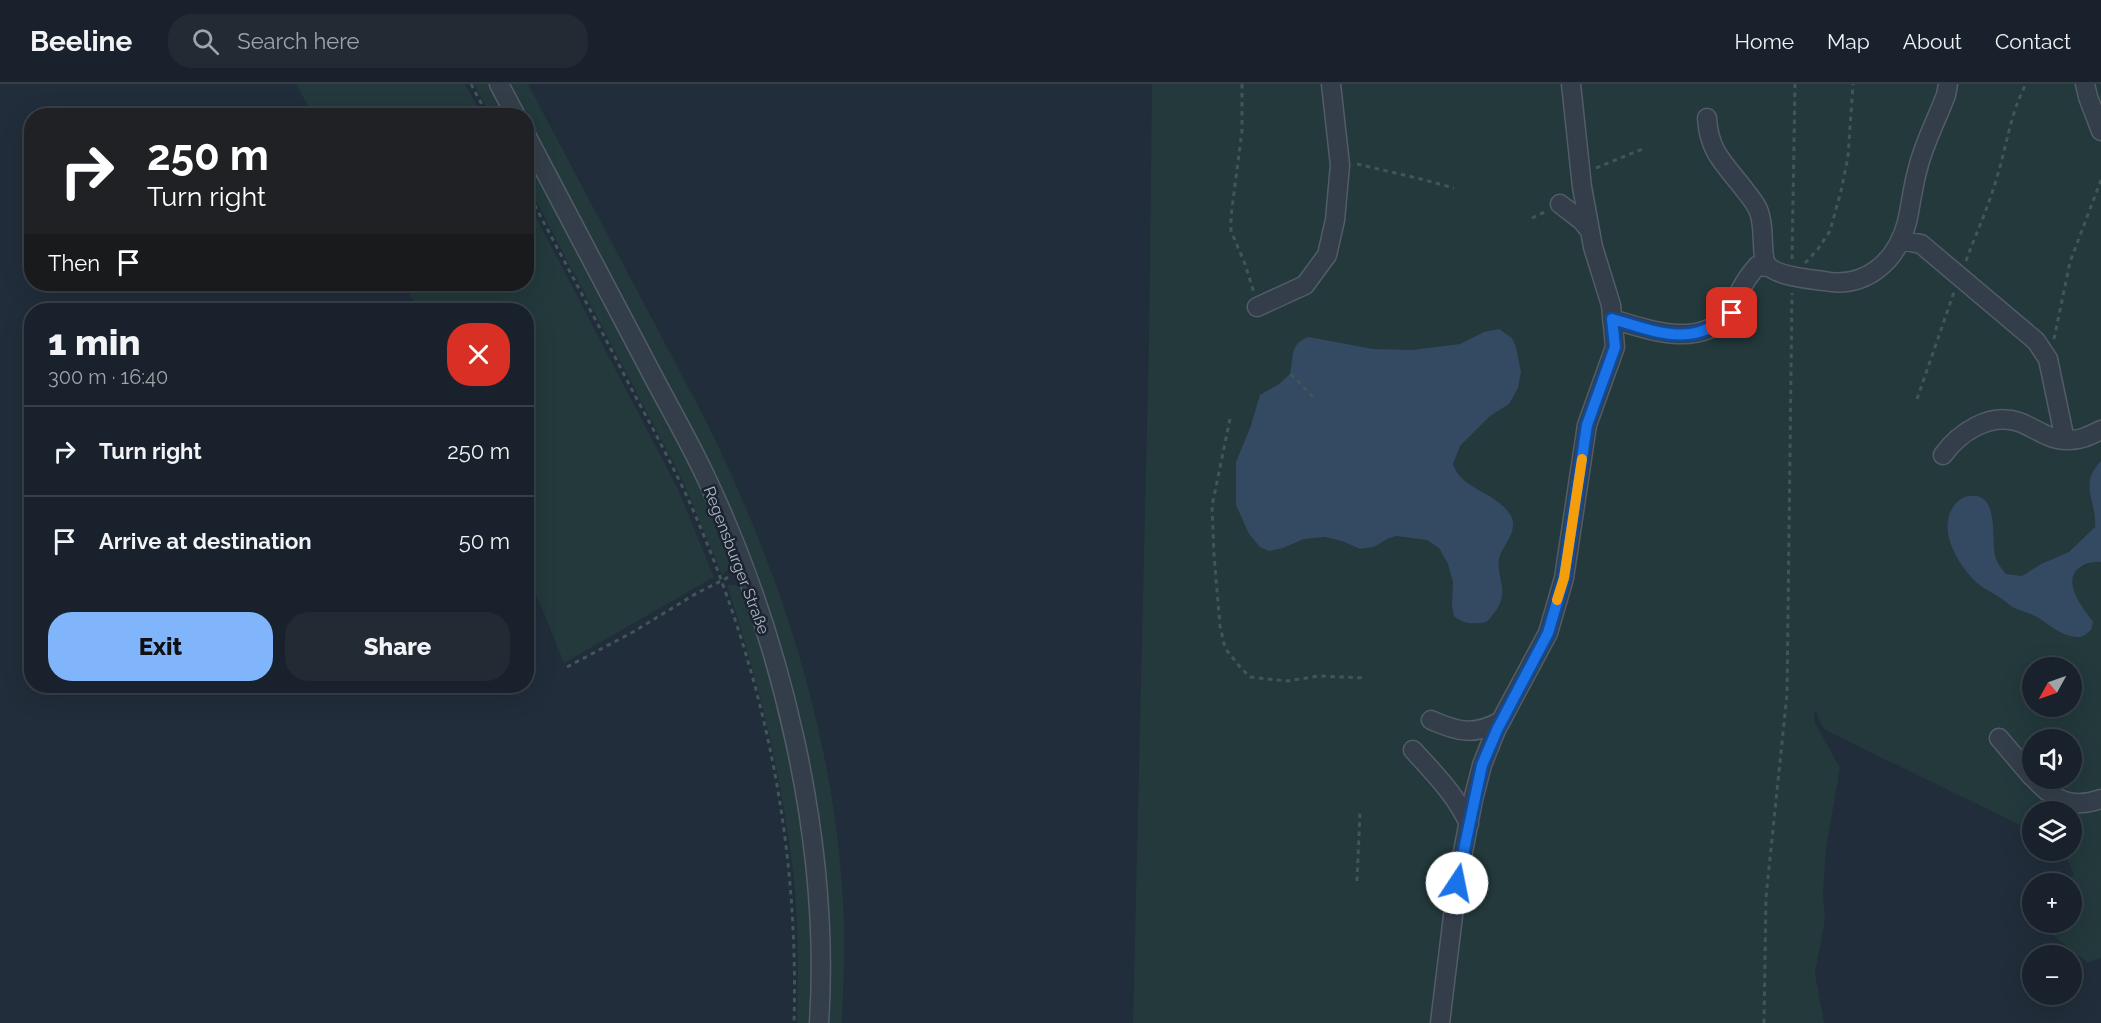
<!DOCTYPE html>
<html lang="en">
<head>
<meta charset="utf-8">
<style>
  :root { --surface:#19222c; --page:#222a34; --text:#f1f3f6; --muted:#9fa4a9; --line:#373f48; --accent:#80b4fb }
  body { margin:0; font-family:Raleway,sans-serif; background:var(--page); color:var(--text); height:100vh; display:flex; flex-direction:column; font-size:22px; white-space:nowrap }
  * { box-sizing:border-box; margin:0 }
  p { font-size:20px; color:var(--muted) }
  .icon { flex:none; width:33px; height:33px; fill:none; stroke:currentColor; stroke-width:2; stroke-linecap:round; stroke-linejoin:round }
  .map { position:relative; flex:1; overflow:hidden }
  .panel { position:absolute; left:24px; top:219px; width:510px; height:390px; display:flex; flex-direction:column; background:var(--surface); border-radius:24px; box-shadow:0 6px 24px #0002,0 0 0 2px var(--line) }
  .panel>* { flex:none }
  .top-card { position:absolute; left:24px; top:24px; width:510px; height:183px; border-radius:24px; box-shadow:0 6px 24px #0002,0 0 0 2px var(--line); background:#202124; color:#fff; overflow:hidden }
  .needle { width:39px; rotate:230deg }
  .buttons { position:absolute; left:2022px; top:573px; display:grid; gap:12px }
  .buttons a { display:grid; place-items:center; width:60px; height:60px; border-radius:50%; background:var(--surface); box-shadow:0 6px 24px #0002,0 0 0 2px var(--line); font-size:30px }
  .pin { position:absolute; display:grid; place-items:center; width:51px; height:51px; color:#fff; margin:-26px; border-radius:12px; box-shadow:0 3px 9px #0006 }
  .me { position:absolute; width:66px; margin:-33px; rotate:11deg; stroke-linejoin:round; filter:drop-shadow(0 0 4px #0008) }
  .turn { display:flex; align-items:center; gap:21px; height:126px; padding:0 24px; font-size:27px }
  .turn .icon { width:78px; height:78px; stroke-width:2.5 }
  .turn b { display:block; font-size:42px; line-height:51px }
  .then { display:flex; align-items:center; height:57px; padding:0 24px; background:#0003; gap:12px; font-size:22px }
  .round { display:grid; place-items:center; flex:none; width:63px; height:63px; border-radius:24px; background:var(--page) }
  .summary { display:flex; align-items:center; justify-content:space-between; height:102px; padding:0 24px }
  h1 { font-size:36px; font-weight:800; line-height:45px }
  .primary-button { display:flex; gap:12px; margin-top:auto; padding:12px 24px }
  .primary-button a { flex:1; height:69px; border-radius:24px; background:var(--accent); color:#111; font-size:24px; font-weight:800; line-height:69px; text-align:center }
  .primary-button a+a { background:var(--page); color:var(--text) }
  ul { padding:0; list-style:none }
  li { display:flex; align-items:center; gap:18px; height:90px; padding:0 24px; border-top:2px solid var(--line) }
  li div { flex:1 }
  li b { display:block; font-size:22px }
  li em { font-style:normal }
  header { display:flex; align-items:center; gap:36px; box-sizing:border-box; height:84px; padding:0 30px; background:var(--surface); border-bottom:2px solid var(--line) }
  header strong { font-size:28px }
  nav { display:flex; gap:33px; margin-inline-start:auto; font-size:21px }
  .search { width:420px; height:54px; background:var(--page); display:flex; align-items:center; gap:15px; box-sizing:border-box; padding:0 21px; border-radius:24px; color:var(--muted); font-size:22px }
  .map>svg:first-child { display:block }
  .green { fill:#23393b; fill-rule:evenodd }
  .water { fill:#344962 }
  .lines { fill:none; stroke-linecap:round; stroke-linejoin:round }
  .minor-casing { stroke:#525c68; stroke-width:21 }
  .path { stroke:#405658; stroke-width:3; stroke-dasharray:4.5 4.5; stroke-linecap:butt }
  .minor { stroke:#343e4a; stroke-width:18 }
  .route-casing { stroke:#114b97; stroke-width:15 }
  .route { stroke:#1a73e8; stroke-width:10 }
  .slow { stroke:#f59e0b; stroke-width:10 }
  .labels { text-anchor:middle; stroke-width:5; stroke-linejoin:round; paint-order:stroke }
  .street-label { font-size:16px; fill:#afb9c7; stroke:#1a232f }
</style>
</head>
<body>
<header>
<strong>Beeline</strong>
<div class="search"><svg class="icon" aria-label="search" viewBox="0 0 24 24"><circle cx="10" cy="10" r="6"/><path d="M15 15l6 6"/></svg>Search here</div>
<nav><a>Home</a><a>Map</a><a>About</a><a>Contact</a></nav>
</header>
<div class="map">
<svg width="2101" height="939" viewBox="0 0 2101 939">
  <rect width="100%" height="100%" fill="#212d3a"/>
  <path class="green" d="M296,0H465L482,31H313Z
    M474,0H489L506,31H490Z
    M510,0H528L705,335C783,493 838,661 844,839C845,872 843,906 842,939H829C834,785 807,632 755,488C726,408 686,334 647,259C601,173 555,87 510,0Z
    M1152,0H2101V874L2088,879L2038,839L2072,838V800L2053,799L2074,791L2064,767L2072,766V728H2032V747L1825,646L1818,634V630L1814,628L1815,639L1840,684L1826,764L1823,811L1825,836L1815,889L1824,939H1133L1149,255ZM2032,584H2072V622H2032ZM2032,656H2072V694H2032Z
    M526,70L695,390L732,478L729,485L722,491L682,395L527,100Z
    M527,116L678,405L714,493L564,579L527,488L526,226H418L404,200H526Z
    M727,501H735L742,504C773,596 798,691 807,788C812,838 812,889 811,939H797C798,886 799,833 792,780C780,684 757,592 727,501Z"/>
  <path class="water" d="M1499,245L1512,254L1516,263L1521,288L1518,304L1509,320L1490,332L1460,362L1453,380C1461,406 1498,408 1511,432C1519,448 1502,461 1499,475C1496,493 1511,509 1494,529C1490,534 1488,539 1480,539C1469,540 1463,539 1454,532L1452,522L1453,498L1448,480L1439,464L1427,456L1396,452L1387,455L1374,463L1360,465L1342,457L1325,453L1304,455L1283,464L1269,467L1260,463L1249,450L1236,421V378L1250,344L1260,311L1279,300L1290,290C1294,274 1289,259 1309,253L1373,265L1412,266L1460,260L1484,248Z
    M2101,377V478C2093,477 2085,479 2079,484C2061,498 2084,525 2093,538L2091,546C2086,550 2083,554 2076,553C2060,552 2048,539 2035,532C2029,529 2021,527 2014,524C2009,521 2004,516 1999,513C1990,507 1980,503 1973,495C1958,479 1941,451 1950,429C1953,421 1960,413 1969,412C2001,407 1990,457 1996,475C1998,480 2002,485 2006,490L2022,492L2041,480L2069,468L2095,443C2097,417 2078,400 2101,377Z"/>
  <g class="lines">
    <g class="minor-casing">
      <path id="minor" d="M499,0L516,32
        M2085,0L2088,13L2101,47
        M1707,34C1709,68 1724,79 1744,105C1749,112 1756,119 1759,128C1765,145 1761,163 1765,177C1770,192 1810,195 1824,197C1866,205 1897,177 1907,138C1911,120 1913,101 1918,84C1924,59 1937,35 1946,11L1948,0
        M526,51C566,126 605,201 644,275C663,312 684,348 702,385C781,549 831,756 819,939
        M1560,120L1582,137L1590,147
        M1900,156L1921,160L2036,257L2048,275L2065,356
        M1257,223L1305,201L1327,171L1335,136L1340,81L1331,0
        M1612,235C1650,246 1698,265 1730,230C1736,224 1737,213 1741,205C1745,197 1751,189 1757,182L1769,183
        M1943,371C1959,349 1989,328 2019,338C2034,343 2048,356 2066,356C2079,357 2089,352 2101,346
        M1431,636C1458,648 1474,652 1501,637
        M1999,654L2032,693
        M1413,666C1434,689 1456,711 1469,740
        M2034,694C2053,717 2073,725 2101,715
        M1440,939L1457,799L1473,716L1482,681L1496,646L1548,549L1564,494L1587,341L1615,263L1611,221L1593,163L1582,103L1571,0"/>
    </g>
    <path class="path" d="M471,0L488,32
      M1242,0V47L1231,132V147L1245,180L1254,209
      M1357,80L1421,95L1454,104
      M1596,84L1645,64
      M526,105C561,171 596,236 630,302C654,347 679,392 699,440C767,601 799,764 794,939
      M1532,134L1547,127
      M1792,175L1795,0
      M1966,177C1976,149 1989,122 1997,93C2007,61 2010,30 2026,0
      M1805,179L1818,165L1830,147L1841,107L1848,73L1853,0
      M2054,255L2070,178L2101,96
      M1291,290L1313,313
      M1917,315L1954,208
      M1230,335L1212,422L1214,471L1220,542L1225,564L1240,583L1250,593L1287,597L1319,592L1365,594
      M567,583L633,548L697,509L729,493
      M1357,797L1360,728
      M1764,939L1766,813L1787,610L1792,209"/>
    <use href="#minor" class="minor"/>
  </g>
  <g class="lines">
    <g class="route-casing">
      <path id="route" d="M1457,799L1482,681L1497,646L1548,549L1564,494L1587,341L1615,263L1612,235C1659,248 1691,265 1732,229"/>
    </g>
    <use href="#route" class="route"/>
    <path class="slow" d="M1557,516L1564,494L1582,375"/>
  </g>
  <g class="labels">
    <g class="street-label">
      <text transform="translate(737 476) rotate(69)" y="6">Regensburger Straße</text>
    </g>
  </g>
</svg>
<div class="buttons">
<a><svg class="needle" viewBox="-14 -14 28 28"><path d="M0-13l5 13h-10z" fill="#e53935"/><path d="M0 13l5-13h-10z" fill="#9fa4a9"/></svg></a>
<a><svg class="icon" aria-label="sound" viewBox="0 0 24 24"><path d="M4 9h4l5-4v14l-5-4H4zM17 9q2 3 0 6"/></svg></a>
<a><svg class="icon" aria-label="layers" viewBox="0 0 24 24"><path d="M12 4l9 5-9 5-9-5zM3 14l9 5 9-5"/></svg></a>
<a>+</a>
<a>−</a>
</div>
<div class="pin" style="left:1732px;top:229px;background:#d93025"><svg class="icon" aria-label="arrive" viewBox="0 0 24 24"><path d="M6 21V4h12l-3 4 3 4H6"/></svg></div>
<svg class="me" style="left:1457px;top:799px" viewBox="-20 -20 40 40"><circle r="19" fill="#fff"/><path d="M0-13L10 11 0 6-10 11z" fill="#1a73e8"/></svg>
<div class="top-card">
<div class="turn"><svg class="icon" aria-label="right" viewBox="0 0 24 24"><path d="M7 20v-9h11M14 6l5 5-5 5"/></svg><div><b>250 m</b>Turn right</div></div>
<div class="then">Then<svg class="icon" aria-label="arrive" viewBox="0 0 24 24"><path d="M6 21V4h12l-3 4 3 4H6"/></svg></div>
</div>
<section class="panel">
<div class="summary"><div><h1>1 min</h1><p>300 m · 16:40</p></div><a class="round" style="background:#d93025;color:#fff"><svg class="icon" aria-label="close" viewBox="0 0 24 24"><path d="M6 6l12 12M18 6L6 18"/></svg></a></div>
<ul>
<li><svg class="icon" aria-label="right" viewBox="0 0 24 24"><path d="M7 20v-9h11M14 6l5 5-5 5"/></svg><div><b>Turn right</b></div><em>250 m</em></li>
<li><svg class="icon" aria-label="arrive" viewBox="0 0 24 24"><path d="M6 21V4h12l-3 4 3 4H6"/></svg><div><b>Arrive at destination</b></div><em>50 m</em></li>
</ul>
<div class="primary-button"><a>Exit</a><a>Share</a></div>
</section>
</div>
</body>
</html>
